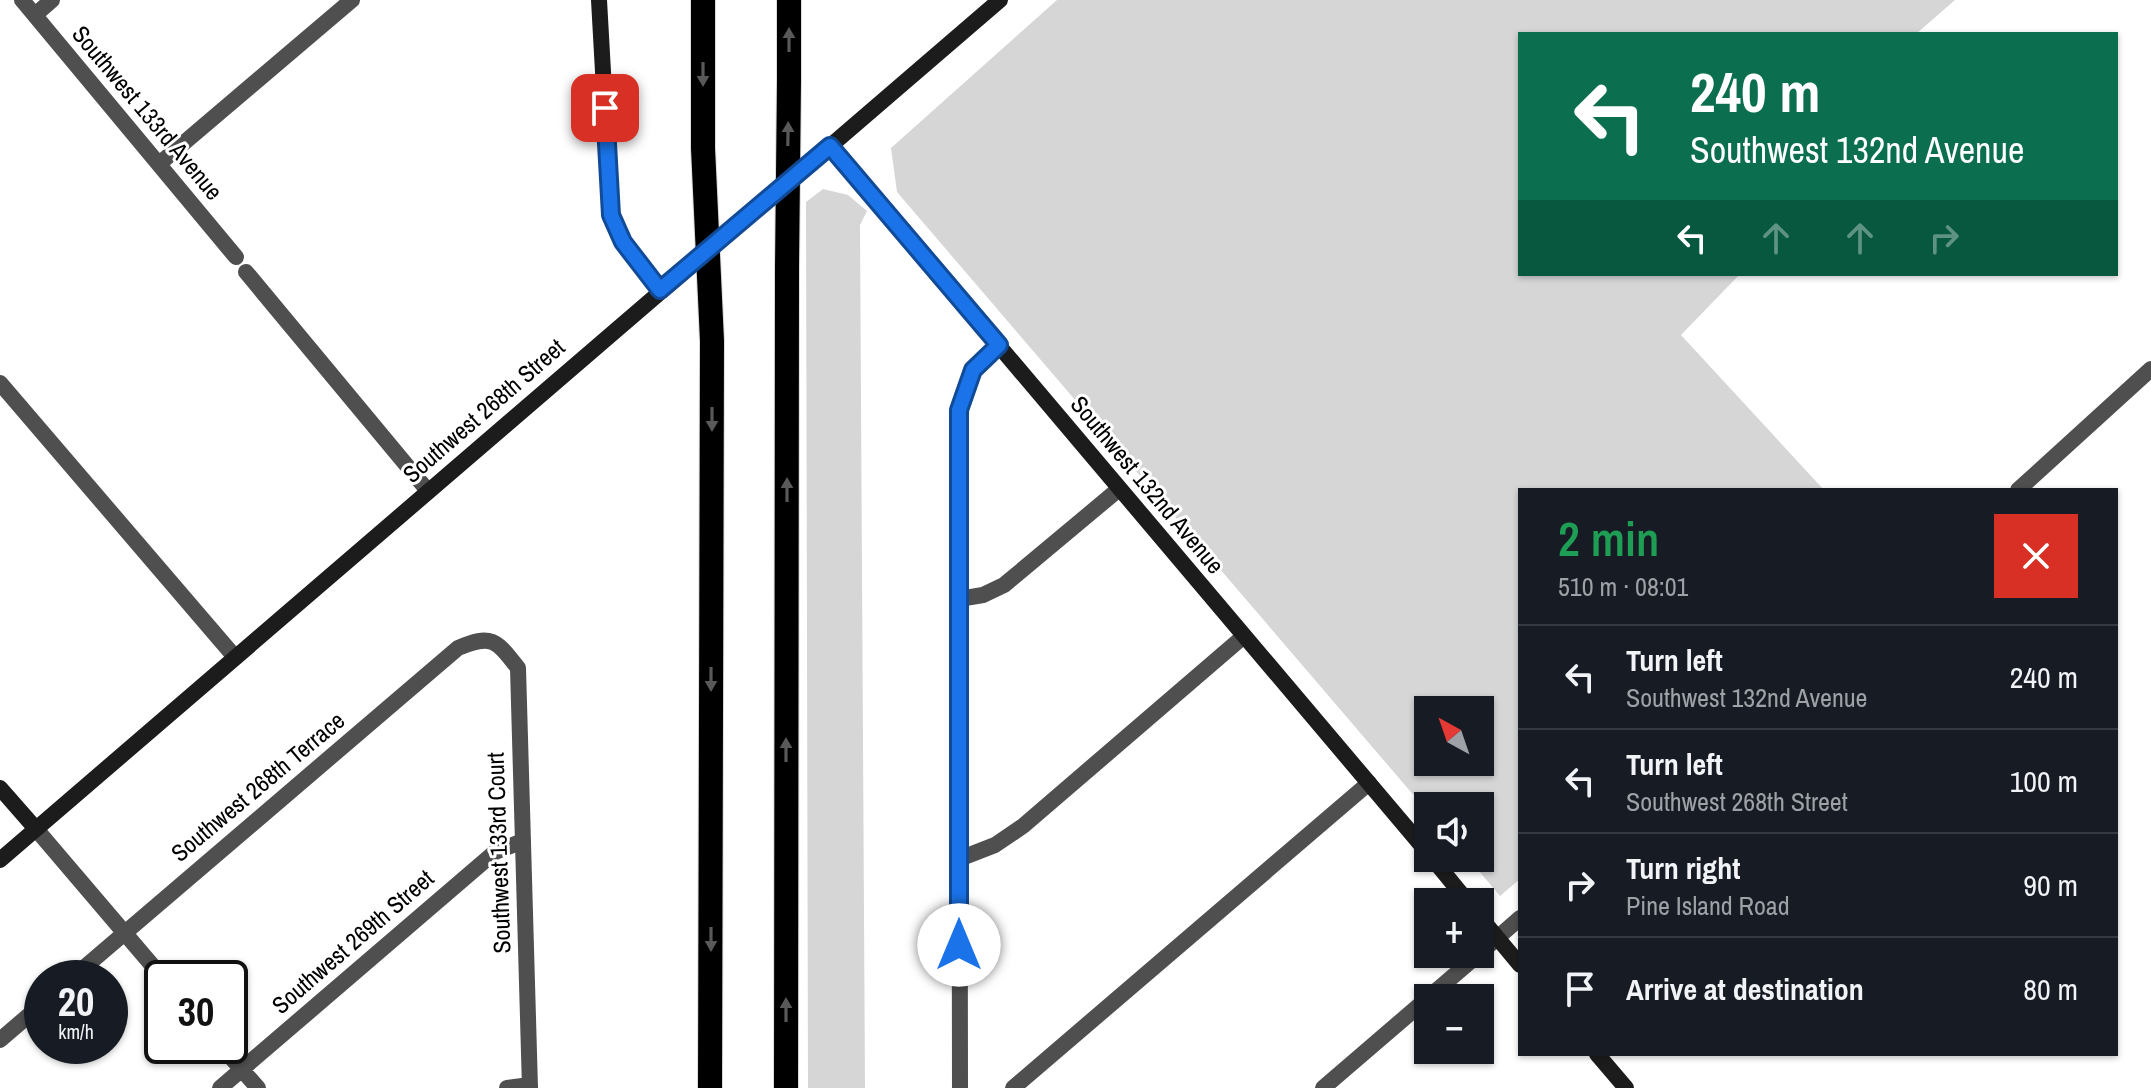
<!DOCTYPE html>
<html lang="en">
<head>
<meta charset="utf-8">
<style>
  :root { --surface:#171b24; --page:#242831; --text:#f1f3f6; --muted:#9ea1a6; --line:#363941 }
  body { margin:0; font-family:"Archivo Narrow",sans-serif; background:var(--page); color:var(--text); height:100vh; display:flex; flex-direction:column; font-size:30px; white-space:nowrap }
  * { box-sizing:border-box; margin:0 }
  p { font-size:26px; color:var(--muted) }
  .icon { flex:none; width:44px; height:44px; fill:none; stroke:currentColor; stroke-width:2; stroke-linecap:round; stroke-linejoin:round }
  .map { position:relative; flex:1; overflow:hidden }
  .panel { position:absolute; left:1518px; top:488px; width:600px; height:568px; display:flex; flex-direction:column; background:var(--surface); border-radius:0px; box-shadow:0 2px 6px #0004 }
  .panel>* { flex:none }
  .hud { position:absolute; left:1518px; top:32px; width:600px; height:244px; border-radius:0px; box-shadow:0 2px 6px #0004; background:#0b6e4f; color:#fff; overflow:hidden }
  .needle { width:52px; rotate:320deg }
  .tools { position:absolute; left:1414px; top:696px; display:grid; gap:16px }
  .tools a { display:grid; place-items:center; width:80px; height:80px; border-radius:0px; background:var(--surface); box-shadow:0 2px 6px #0004; font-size:40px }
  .speed { position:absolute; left:24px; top:960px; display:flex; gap:16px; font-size:40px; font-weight:700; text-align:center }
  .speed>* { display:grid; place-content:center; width:104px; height:104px; border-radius:50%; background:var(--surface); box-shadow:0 2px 6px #0004; line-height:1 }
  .speed small { font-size:20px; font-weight:400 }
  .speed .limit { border:4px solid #111; border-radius:12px; background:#fff; color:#111 }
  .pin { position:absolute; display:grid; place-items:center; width:68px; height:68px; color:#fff; margin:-34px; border-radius:16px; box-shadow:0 4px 12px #0006 }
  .me { position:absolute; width:88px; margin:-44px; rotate:0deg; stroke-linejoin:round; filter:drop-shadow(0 0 6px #0008) }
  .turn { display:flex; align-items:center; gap:28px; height:168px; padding:0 40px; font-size:36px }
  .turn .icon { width:104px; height:104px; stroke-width:2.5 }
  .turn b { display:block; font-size:56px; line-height:68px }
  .lanes { display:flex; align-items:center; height:76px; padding:0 40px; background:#0003; justify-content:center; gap:40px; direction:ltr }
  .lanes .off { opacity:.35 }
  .round { display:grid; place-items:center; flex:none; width:84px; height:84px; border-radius:0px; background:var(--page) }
  .headline { display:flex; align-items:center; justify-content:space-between; height:136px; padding:0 40px }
  h1 { font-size:48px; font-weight:600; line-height:60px; color:#1e9e55 }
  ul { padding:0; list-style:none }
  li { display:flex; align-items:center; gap:24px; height:104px; padding:0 40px; border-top:2px solid var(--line) }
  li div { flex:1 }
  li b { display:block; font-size:30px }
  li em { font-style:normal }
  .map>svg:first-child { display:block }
  .green { fill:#d6d6d6; fill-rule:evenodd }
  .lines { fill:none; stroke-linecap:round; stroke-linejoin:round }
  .highway-casing { stroke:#dbdbdb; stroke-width:26 }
  .street { stroke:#4f4f4f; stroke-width:16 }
  .secondary { stroke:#1c1c1c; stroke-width:16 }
  .highway { stroke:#000; stroke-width:24 }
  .highway-bridge-casing { stroke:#dbdbdb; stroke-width:26; stroke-linecap:butt }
  .highway-bridge { stroke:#000; stroke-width:24 }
  .oneway { fill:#595959 }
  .route-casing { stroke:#114b97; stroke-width:20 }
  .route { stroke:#1a73e8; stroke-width:14 }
  .labels { text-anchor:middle; stroke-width:6; stroke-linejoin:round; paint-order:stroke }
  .street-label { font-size:24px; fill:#000; stroke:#fff }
</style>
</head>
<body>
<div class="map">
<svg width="2151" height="1088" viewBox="0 0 2151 1088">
  <rect width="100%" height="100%" fill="#fff"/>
  <path class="green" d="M1057,0H1955L1916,34H1520V274H1740L1681,335L1824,490H1520V879L1500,896L1468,858H1480V806H1428V812L897,192L891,148ZM1428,710H1480V762H1428Z
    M823,189L848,195L867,211L860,225L865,1088H808L806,202Z"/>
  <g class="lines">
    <g class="highway-casing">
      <path id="highway" d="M789,80V0
        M703,148V0
        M710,1088L712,341
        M786,1088L787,268"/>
    </g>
    <path class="street" d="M22,0L236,257
      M35,15L52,0
      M159,164L352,0
      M246,272L428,491
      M0,383L234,656
      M2018,490L2151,369
      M959,599L983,595L1004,585L1119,489
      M36,829L163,978
      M959,859L995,845L1023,826L1244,636
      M1480,953L1520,918
      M72,978L458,648C492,633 497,641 518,668L530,1088
      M0,1040L42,1004
      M221,1046L258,1088
      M220,1088L495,852L523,841
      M507,1088L530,1085
      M960,1088L959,410L973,370L999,345
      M1013,1088L1369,783
      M1323,1088L1479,954"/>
    <path class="secondary" d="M599,0L611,215L623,242L660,290
      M830,146L1428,853
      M0,788L36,829
      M1432,858L1468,902
      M0,860L1000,0
      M1480,917L1520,965
      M1597,1054L1626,1088"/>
    <use href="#highway" class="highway"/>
    <g class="highway-bridge-casing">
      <path id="highway-bridge" d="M703,148L712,341
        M787,268L789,80"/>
    </g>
    <use href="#highway-bridge" class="highway-bridge"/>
  </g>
  <defs><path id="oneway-solid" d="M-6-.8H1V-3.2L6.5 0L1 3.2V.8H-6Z" transform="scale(2)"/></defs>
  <g class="oneway">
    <use href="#oneway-solid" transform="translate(789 40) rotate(-90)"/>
    <use href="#oneway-solid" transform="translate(703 74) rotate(90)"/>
    <use href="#oneway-solid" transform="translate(788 134) rotate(-89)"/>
    <use href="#oneway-solid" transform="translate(712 419) rotate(90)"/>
    <use href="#oneway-solid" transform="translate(787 490) rotate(-90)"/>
    <use href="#oneway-solid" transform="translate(711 679) rotate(90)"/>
    <use href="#oneway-solid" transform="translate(786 750) rotate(-90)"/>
    <use href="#oneway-solid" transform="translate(711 939) rotate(90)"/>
    <use href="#oneway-solid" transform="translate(786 1010) rotate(-90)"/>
  </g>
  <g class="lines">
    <g class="route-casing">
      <path id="route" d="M605,108L611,215L623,242L660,290L830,146L999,345L973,370L959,410V945"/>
    </g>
    <use href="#route" class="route"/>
  </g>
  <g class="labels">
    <g class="street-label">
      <text transform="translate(147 113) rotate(50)" y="8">Southwest 133rd Avenue</text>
      <text transform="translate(484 411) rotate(-41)" y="8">Southwest 268th Street</text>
      <text transform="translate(1147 485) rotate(50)" y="8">Southwest 132nd Avenue</text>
      <text transform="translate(258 787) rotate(-40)" y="8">Southwest 268th Terrace</text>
      <text transform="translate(499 853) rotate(-92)" y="8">Southwest 133rd Court</text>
      <text transform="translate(353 942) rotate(-41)" y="8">Southwest 269th Street</text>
    </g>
  </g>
</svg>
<div class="tools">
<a><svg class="needle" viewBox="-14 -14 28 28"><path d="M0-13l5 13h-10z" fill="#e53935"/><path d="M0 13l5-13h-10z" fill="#9ea1a6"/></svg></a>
<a><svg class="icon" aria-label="sound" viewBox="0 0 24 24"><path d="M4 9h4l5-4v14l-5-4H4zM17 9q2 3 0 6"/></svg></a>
<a>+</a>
<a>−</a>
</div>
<div class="speed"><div>20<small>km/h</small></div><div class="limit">30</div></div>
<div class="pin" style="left:605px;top:108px;background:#d93025"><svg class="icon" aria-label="arrive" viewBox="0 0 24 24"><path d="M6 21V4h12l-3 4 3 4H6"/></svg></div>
<svg class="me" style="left:959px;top:945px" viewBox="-20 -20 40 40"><circle r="19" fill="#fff"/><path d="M0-13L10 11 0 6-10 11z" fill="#1a73e8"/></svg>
<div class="hud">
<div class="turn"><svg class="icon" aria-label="left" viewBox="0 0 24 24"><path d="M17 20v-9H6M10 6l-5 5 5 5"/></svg><div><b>240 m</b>Southwest 132nd Avenue</div></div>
<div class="lanes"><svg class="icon" aria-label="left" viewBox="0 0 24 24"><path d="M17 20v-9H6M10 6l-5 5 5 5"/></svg><svg class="icon off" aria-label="ahead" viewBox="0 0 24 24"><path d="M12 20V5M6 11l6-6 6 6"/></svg><svg class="icon off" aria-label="ahead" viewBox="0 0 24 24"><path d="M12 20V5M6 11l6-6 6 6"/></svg><svg class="icon off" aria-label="right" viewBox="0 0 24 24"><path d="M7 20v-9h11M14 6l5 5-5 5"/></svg></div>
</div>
<section class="panel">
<div class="headline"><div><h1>2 min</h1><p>510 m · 08:01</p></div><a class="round" style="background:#d93025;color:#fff"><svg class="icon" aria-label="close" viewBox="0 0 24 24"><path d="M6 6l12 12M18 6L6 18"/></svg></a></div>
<ul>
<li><svg class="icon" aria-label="left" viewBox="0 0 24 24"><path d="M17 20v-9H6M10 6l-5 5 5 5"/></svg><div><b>Turn left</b><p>Southwest 132nd Avenue</p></div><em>240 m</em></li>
<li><svg class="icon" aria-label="left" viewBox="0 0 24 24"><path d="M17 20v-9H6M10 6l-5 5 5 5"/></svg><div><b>Turn left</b><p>Southwest 268th Street</p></div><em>100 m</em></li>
<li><svg class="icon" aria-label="right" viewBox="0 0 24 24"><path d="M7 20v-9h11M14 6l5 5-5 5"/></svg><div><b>Turn right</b><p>Pine Island Road</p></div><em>90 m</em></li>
<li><svg class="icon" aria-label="arrive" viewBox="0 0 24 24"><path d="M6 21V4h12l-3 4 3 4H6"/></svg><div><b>Arrive at destination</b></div><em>80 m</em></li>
</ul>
</section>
</div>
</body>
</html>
